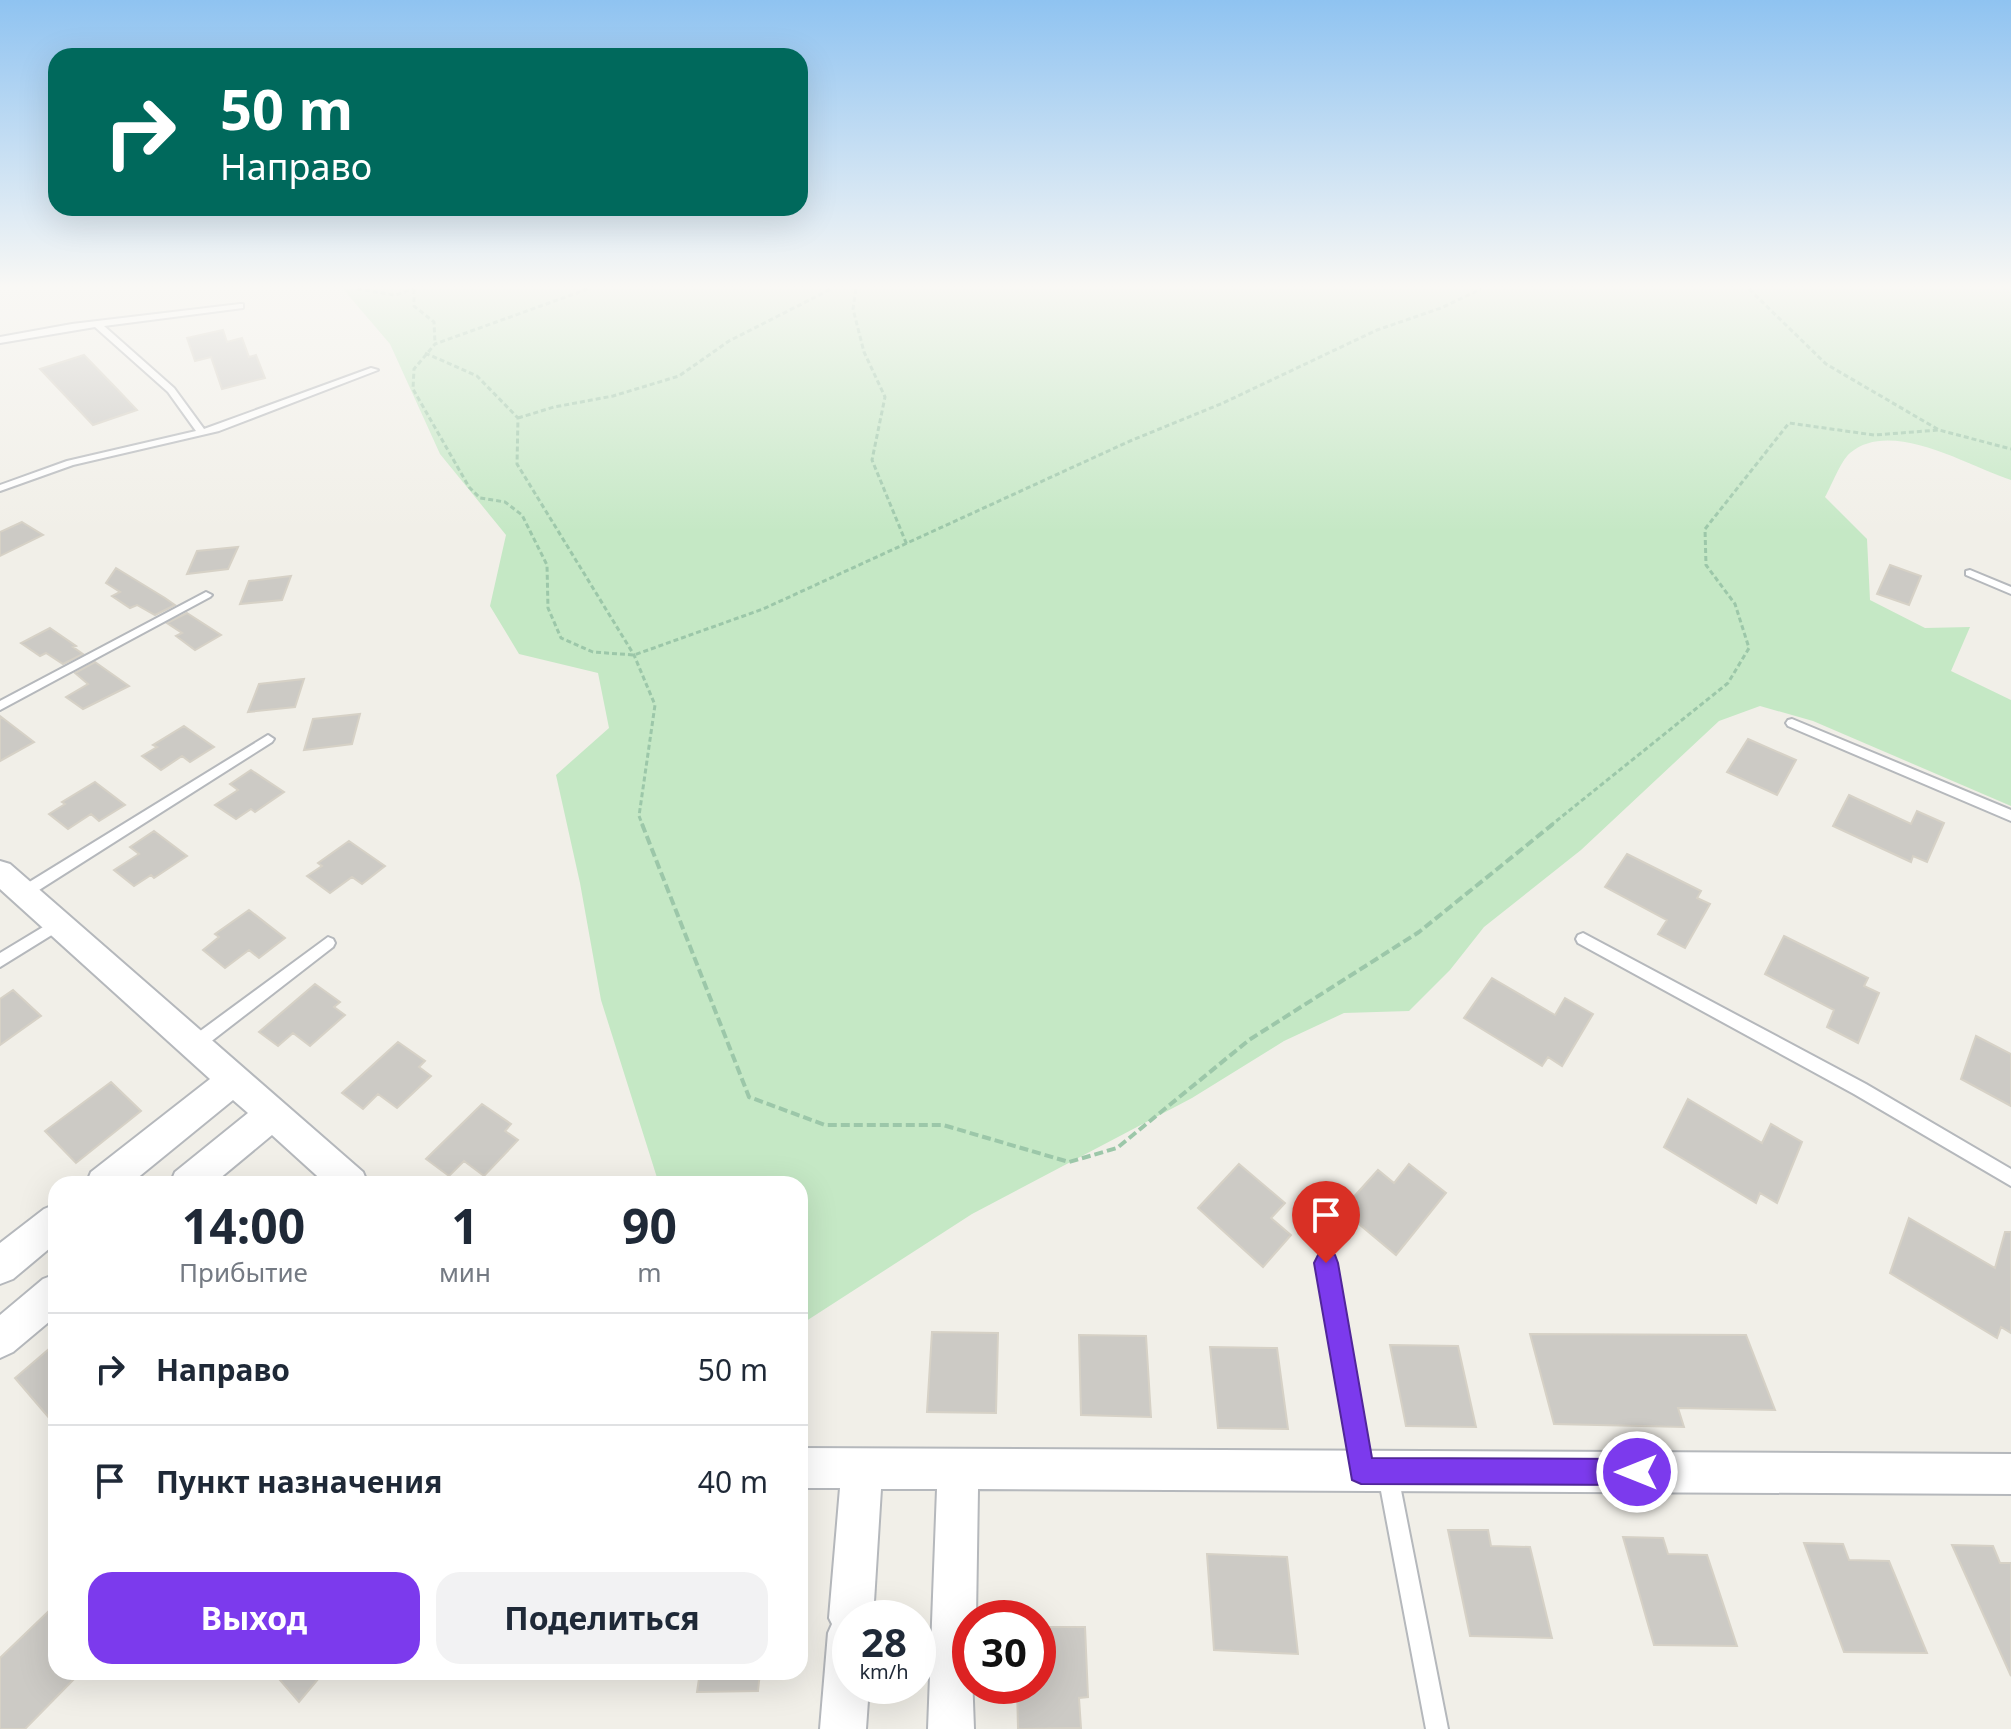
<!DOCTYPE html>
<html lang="ru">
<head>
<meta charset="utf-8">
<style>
  :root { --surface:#fff; --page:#f2f2f3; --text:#1f2937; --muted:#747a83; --line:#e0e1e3; --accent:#7c3aed }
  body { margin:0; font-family:"Noto Sans",sans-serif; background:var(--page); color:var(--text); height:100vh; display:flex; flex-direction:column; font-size:30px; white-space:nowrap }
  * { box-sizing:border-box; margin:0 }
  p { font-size:26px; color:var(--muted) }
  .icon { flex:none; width:44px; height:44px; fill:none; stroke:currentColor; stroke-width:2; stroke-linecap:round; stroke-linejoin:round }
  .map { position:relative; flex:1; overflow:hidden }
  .panel { position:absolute; left:48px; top:1176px; width:760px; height:504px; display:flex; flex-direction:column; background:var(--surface); border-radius:24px; box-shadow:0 8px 32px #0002 }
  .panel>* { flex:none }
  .top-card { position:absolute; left:48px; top:48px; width:760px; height:168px; border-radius:24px; box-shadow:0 8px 32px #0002; background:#00695c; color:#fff; overflow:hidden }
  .speed { position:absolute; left:832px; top:1600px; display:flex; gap:16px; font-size:40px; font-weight:700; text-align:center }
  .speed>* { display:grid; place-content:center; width:104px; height:104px; border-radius:50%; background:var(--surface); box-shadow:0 8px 32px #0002; line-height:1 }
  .speed small { font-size:20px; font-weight:400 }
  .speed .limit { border:12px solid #d22; background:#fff; color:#111 }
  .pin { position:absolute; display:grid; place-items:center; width:68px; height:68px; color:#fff; margin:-82px -34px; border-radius:50% 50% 50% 0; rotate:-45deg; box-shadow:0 0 8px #0007 }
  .pin .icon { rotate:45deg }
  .me { position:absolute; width:88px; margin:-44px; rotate:270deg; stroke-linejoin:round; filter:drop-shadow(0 0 6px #0008) }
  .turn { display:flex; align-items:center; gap:28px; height:168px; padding:0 40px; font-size:36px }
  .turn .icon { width:104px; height:104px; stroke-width:2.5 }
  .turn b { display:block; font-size:56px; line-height:68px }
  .eta { display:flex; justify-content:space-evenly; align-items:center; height:136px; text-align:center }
  .eta b { font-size:48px; font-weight:700; line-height:56px }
  .cta { display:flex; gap:16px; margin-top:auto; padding:16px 40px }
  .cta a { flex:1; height:92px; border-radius:24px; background:var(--accent); color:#fff; font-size:32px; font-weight:700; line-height:92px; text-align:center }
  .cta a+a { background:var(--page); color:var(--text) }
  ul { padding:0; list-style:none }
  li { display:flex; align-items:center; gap:24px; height:112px; padding:0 40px; border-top:2px solid var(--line) }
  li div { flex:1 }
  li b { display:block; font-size:30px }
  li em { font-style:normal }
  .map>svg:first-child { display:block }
  .green { fill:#c5e8c5 }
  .building { fill:#cccac5; stroke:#d6d1c6; stroke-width:2 }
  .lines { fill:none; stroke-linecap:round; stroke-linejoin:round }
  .lane-casing { stroke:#b5b8bc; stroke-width:4 }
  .street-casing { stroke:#b5b8bc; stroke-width:4 }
  .path-far1 { stroke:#9cc7a9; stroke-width:3; stroke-dasharray:5 3; stroke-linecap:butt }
  .path { stroke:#9cc7a9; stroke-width:4; stroke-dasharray:9 4; stroke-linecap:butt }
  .lane { fill:#fff; fill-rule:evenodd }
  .street { fill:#fff; fill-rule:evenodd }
  .route { fill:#7c3aed; stroke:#51269a; stroke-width:2 }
</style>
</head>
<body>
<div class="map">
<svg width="2011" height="1729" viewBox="0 0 2011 1729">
  <rect width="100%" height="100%" fill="#f1efe8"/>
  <path class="green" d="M343,289H2011V480C1968,466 1891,418 1850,453C1840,462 1832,485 1825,497L1867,539L1870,600L1925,628L1970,627L1951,671L2011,700V806L1813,721L1760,706L1719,721L1581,850L1484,927L1450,970L1409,1011L1344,1013L1284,1041L1192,1098L972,1214L800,1325V1184H659L601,1000L580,883L556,775L609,728L598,673L519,654L490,606L506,535L440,454L390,344Z"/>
  <path class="building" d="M223,330L227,342L242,338L249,357L256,355L265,378L222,389L211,357L195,361L187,338Z
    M84,355L116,388L137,410L93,425L40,369Z
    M22,522L43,535L0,556V532Z
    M238,547L228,569L187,574L197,551Z
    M1890,565L1921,576L1909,605L1877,594Z
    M116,568L165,598L175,605L155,615L137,605L130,608L112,596L120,592L106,583Z
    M291,576L282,600L240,604L249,581Z
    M187,613L221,635L195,650L176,636L182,633L167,623Z
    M50,628L76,646L73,647L83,654L63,664L46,653L40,656L21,643Z
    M95,662L129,686L83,709L66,697L88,684L75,673Z
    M304,679L295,707L248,712L259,684Z
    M360,714L352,744L304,750L313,719Z
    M0,716L34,742L0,761Z
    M184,726L214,747L190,762L182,756L161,770L142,756L157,747L153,745Z
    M1748,739L1796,760L1777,795L1727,772Z
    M251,770L284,792L255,812L251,809L236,819L215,805L238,790L230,784Z
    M95,782L125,805L99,821L91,814L68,829L49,814L65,804L62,802Z
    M1849,795L1911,824L1917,811L1944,823L1927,862L1913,856L1911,862L1833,826Z
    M154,831L187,856L154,878L151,875L134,886L114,870L139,854L130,847Z
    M349,841L385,866L362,884L352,877L330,893L307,876L322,866L318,863Z
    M1627,854L1701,891L1697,898L1710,904L1685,948L1658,934L1667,920L1605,887Z
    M249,910L285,938L259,958L249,950L225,968L203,950L219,937L215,934Z
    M1784,936L1868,978L1864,986L1879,993L1858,1043L1827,1027L1834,1010L1765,974Z
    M1492,978L1555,1015L1565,998L1593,1014L1562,1066L1548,1057L1542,1066L1464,1018Z
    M315,984L340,1002L334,1007L345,1015L310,1046L293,1033L278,1046L259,1032Z
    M13,990L41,1016L0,1045V999Z
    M1976,1036L2011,1054V1106L1961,1079Z
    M398,1042L425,1061L419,1067L431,1076L397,1108L378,1094L363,1109L342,1093Z
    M111,1082L141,1111L76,1163L45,1131Z
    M1688,1099L1762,1143L1771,1124L1802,1142L1777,1203L1760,1193L1756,1203L1664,1147Z
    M482,1104L511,1124L505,1131L518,1140L484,1176L464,1161L449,1176L426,1159Z
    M1239,1164L1285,1203L1271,1218L1291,1235L1263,1267L1198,1208Z
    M1409,1164L1446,1193L1396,1255L1342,1210L1378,1170L1394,1183Z
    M1909,1218L1995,1268L2005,1232H2011V1333L2001,1327L1997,1338L1890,1273Z
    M932,1332L998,1333L996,1413L927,1412Z
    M1530,1334L1746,1335L1775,1410L1678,1408L1684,1427L1554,1424Z
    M1079,1335L1146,1336L1151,1417L1081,1415Z
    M56,1343V1426L15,1378Z
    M1390,1345L1458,1346L1476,1427L1406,1426Z
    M1210,1347L1277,1348L1288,1429L1218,1428Z
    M1448,1530H1488L1491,1546L1530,1547L1552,1638L1470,1636Z
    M1623,1537L1663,1538L1668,1554L1707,1555L1737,1646L1654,1645Z
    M1804,1543L1843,1544L1849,1560L1889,1561L1927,1653L1844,1652Z
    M1952,1545L1993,1546L2000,1563H2011V1676Z
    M1207,1554L1287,1557L1298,1654L1214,1650Z
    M56,1604V1672H81L25,1729H0V1658Z
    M1038,1627H1085L1088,1697L1079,1698L1081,1728L1018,1729L1017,1686H1038Z
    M273,1672H324L299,1702Z
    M700,1672H760L758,1691L697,1692Z"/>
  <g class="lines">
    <g class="lane-casing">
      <path id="lane" d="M240,304H243V308L104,326L174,388L204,429L371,368L378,370L219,431L73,465L0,491V485L67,461L196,431L168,392L95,327L0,343V337L72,324Z
        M1970,570L2011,587V594L1966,575V571Z
        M206,592L212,595L210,597L0,710V701Z
        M1792,719L2011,810V821L1788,726L1786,723L1788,720Z
        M268,735L274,739L272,742L28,897H18L16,893L18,889Z
        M58,918L63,920L65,924L63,928L0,967V953Z
        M1583,933L1866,1084L2011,1169V1186L1854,1094L1578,943L1576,939L1578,935Z
        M328,937L333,939L335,943L333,947L200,1050L194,1052L188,1050L186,1045L188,1040Z
        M1326,1254L1332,1257L1335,1263L1371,1466L1368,1473L1361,1476L1354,1473L1351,1466L1317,1263L1320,1257Z
        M1388,1465L1395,1468L1398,1475L1448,1729H1426L1378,1475L1381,1468Z"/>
    </g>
    <g class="street-casing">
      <path id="street" d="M0,861L10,864L363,1172L368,1184H326L272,1135L213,1184H170L175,1172L248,1113L233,1100L130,1184H86L91,1172L210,1079L0,889Z
        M56,1204V1243L13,1279L0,1284V1243L44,1209Z
        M56,1274V1316L13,1352L0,1358V1315L43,1279Z
        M800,1448L2011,1454V1494L978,1489L976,1618H970L974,1729H928L937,1489H881L873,1618H850V1686H869L866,1729H820L828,1633L832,1624L829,1618L840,1488H800Z"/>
    </g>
    <path class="path-far1" d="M357,289L395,295L414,289
      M414,289V306L434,322L435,344
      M588,289L435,344L414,369L413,389L469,487L480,498L505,502L522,515L547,565L548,608L561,638L593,652L634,655L763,609L1130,441L1223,403L1377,330L1441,308L1481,289
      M856,289L853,309L864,352L885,397L872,460L907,545
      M1749,289L1826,364L1939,430L2011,449
      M425,353L477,376L518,418L517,464L634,655L655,705L639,816L643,826
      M518,418L554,407L613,396L679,376L729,341L831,289
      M1550,826L1728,683L1749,648L1735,604L1706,565L1705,529L1789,423L1874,435L1939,430"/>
    <path class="path" d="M642,824L749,1097L825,1125H943L1069,1162L1117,1148L1249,1040L1419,932L1553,824"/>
    <use href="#lane" class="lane"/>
    <use href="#street" class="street"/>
  </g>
  <linearGradient id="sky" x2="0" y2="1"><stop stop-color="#8fc3f1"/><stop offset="0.54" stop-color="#f9f8f5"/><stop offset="1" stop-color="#f9f8f5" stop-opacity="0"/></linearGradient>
  <rect width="2011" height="531" fill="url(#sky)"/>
  <path class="route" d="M1326,1251L1335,1255L1338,1263L1372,1458L1637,1459L1646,1463L1650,1472L1646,1482L1637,1485L1361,1484L1352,1480L1314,1263L1318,1255Z"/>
</svg>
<div class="speed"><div>28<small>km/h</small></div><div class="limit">30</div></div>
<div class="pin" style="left:1326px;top:1263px;background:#d93025"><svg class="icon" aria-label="arrive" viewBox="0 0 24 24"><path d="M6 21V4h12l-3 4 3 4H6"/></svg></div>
<svg class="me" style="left:1637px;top:1472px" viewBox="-20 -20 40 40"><circle r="17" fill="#7c3aed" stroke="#fff" stroke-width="3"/><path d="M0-11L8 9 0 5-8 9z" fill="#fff"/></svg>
<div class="top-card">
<div class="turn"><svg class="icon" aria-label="right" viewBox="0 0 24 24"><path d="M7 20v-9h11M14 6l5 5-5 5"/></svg><div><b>50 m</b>Направо</div></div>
</div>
<section class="panel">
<div class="eta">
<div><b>14:00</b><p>Прибытие</p></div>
<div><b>1</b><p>мин</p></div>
<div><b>90</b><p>m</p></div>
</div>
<ul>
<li><svg class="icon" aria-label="right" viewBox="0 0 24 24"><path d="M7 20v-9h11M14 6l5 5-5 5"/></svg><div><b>Направо</b></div><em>50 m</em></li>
<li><svg class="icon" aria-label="arrive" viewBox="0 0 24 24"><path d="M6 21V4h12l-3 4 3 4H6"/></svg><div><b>Пункт назначения</b></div><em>40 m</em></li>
</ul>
<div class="cta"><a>Выход</a><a>Поделиться</a></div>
</section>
</div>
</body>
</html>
